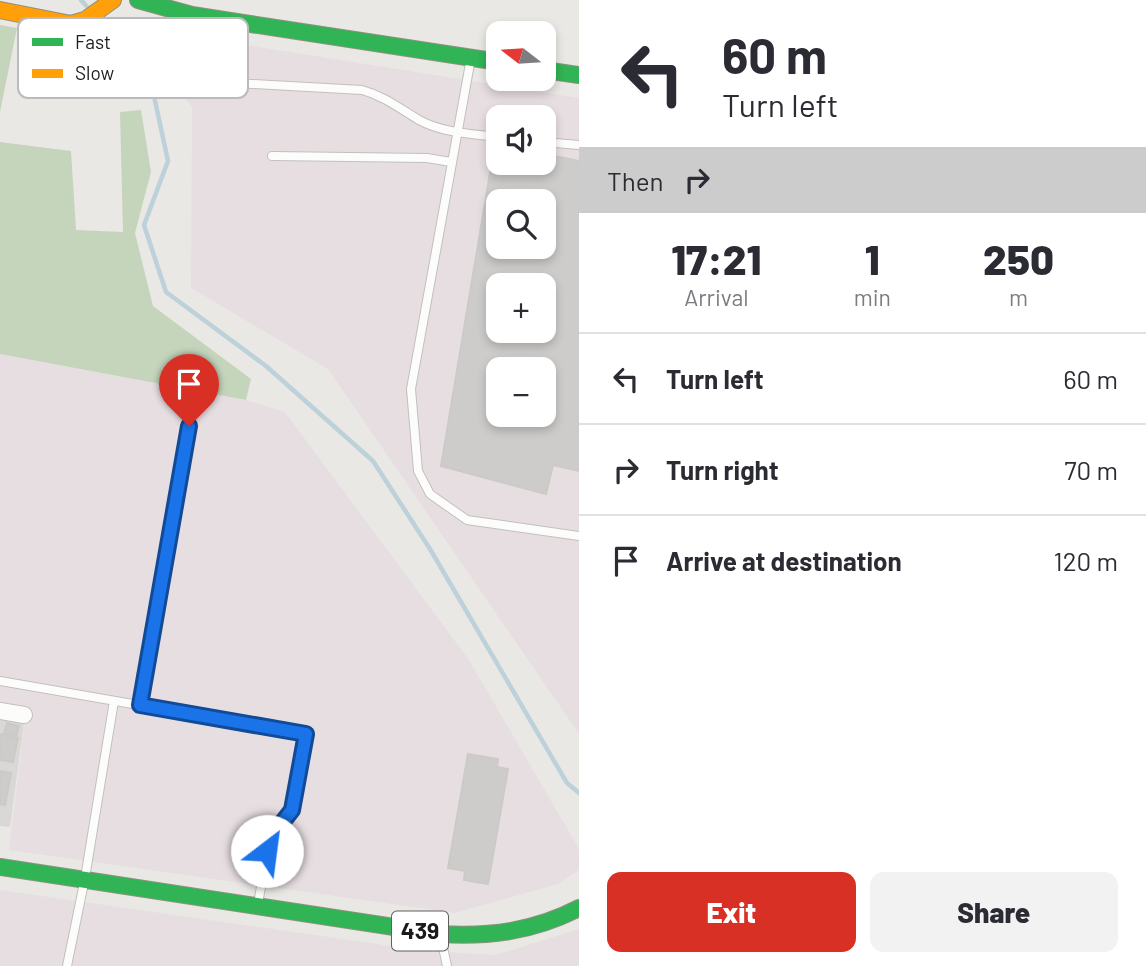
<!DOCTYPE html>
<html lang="en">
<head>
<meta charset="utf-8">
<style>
  :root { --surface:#fff; --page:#f2f2f3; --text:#2b2b33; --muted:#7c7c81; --line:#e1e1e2; --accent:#d93025 }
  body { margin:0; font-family:Barlow,sans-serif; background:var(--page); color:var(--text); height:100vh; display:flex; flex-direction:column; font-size:26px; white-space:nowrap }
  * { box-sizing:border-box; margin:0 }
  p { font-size:23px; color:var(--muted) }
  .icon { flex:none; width:38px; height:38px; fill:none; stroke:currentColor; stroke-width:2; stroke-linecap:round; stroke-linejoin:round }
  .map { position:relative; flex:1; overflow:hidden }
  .panel { display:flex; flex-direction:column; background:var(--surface); width:567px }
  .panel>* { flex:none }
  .hud { background:#fff; color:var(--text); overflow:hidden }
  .needle { width:46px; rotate:287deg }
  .controls { position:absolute; left:486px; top:21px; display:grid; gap:14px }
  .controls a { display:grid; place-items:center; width:70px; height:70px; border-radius:14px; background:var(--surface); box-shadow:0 4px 10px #0003; font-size:35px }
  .pin { position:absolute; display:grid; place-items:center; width:60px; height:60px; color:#fff; margin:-72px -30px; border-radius:50% 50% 50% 0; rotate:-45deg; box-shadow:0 0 7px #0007 }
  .pin .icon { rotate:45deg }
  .me { position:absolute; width:77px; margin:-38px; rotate:30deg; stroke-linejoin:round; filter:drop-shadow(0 0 5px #0008) }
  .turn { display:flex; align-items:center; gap:24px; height:147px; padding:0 28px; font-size:32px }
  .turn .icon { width:91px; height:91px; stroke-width:2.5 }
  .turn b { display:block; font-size:49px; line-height:60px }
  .then { display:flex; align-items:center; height:66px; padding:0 28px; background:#0003; gap:14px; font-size:26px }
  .eta { display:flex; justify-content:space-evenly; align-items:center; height:119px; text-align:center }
  .eta b { font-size:42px; font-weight:800; line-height:49px }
  .button { display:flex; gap:14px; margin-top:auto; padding:14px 28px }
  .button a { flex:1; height:80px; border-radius:14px; background:var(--accent); color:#fff; font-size:28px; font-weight:800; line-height:80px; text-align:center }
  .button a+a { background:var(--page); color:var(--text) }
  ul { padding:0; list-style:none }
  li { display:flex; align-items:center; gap:21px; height:91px; padding:0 28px; border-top:2px solid var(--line) }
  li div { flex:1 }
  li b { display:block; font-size:26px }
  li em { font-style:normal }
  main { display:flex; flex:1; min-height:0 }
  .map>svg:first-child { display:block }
  .residential { fill:#d9d8d6 }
  .industrial { fill:#e7dee2; fill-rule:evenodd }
  .forest { fill:#c5d5bc }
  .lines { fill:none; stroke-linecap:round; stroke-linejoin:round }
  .stream { stroke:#bcd1d9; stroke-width:4.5 }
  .building { fill:#ceccca; stroke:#cccac6; stroke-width:2; fill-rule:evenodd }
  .lane-casing { stroke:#c1c0be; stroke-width:10 }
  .street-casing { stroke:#c1c0be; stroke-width:18 }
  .fast-casing { stroke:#8f917f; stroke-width:18 }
  .slow-casing { stroke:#8f917f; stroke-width:18 }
  .lane { stroke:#fcfcfb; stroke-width:8 }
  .street { stroke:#fcfcfb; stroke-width:16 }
  .fast { stroke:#30b455; stroke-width:16 }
  .slow { stroke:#ff9f0a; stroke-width:16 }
  .route-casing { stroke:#114b97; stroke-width:18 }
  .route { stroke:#1a73e8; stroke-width:12 }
  .labels { text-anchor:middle; stroke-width:5; stroke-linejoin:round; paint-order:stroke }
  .shield { fill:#fff; stroke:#5f5f5f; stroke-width:2 }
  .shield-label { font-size:23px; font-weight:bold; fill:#1b1b1b }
  .key { fill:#fff; stroke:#bbb; stroke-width:2 }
  .key-label { font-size:19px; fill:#1b1b1b }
</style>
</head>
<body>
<main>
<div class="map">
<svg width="579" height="966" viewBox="0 0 579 966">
  <rect width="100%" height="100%" fill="#eae8e4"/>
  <path class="residential" d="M0,704L26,708L10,827L0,826Z"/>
  <path class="industrial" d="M125,18L178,34L579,98V734L328,369L191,288L192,107ZM499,117H544V163H499ZM499,201H544V247H499ZM499,285H544V331H499ZM499,369H544V415H499Z
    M0,354L246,400L285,412L469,660L579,849V870L558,884L455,913L9,850L26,709L0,704Z
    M0,890L426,951L496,955L579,929V966H0Z"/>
  <path class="forest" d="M0,25L17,28L0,112Z
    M141,110L151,172L135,233L153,306L251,379L246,400L0,354V142L71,151L76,230L123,232L120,112Z"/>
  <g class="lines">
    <path class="stream" d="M81,0L90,10
      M98,19L149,73L168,161L144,225L166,292L266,366L373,461L430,549L567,783L579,793"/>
  </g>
  <path class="building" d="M495,143L499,144V163H544V154L579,161V471L553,465L546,494L441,466ZM499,201H544V247H499ZM499,285H544V331H499ZM499,369H544V415H499Z
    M7,723L19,726L16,737L4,733Z
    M0,734L18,738L13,762L0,760Z
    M468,754L498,759L497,767L508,769L488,884L464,880L465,871L448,868Z
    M0,771L11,773L5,805L0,804Z"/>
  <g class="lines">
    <g class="lane-casing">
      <path id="lane" d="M471,58L411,389L418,471L430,494L467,520L579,536
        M217,82L362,90C384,96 399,108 419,120C443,133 472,134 499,137
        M544,142L579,145
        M272,156L427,158L451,162
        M0,681L306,734L295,800L269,841L258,904
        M140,705L189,426
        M441,938L447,966
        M67,966L85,878L114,701"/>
    </g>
    <g class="street-casing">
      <path id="street" d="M0,711L24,715"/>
    </g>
    <g class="fast-casing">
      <path id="fast" d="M138,0L192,15L499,62
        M544,70L579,75
        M0,867L440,934C490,937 535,931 579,908"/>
    </g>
    <g class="slow-casing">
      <path id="slow" d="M0,10L71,24L85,20L113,0"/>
    </g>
    <use href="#lane" class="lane"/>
    <use href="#street" class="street"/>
    <use href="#fast" class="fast"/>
    <use href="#slow" class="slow"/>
  </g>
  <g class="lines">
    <g class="route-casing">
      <path id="route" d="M189,426L140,705L306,734L292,810L274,833L267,851"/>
    </g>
    <use href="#route" class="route"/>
  </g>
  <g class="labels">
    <rect class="shield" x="392" y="911.5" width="56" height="39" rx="5"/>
    <g class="shield-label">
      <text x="420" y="939">439</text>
    </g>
  </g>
  <rect x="18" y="18" width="230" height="80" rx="10" class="key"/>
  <rect x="32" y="38" width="31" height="8" fill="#30b455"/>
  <rect x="32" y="69" width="31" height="9" fill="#ff9f0a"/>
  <g class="key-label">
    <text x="75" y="49">Fast</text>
    <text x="75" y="80">Slow</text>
  </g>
</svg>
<div class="controls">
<a><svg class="needle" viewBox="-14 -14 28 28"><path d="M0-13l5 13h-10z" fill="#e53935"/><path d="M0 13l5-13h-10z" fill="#7c7c81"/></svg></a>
<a><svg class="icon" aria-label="sound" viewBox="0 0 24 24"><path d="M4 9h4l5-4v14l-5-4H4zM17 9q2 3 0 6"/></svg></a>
<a><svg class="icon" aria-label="search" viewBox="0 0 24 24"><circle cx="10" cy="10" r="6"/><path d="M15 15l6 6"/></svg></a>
<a>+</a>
<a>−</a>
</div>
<div class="pin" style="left:189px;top:426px;background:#d93025"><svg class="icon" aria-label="arrive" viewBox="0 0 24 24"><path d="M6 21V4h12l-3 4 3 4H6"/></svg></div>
<svg class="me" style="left:267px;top:851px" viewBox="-20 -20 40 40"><circle r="19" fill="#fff"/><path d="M0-13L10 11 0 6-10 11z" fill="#1a73e8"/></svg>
</div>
<section class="panel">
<div class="hud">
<div class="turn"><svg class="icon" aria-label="left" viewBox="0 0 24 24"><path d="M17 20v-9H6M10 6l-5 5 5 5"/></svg><div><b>60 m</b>Turn left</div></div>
<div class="then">Then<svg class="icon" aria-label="right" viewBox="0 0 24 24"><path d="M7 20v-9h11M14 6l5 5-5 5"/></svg></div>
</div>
<div class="eta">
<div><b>17:21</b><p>Arrival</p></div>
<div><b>1</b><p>min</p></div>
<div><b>250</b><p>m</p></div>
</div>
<ul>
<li><svg class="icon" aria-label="left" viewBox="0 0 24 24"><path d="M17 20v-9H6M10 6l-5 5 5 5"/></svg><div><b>Turn left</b></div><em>60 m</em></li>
<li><svg class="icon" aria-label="right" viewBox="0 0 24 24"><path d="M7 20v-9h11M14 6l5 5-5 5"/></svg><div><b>Turn right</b></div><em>70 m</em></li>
<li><svg class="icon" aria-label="arrive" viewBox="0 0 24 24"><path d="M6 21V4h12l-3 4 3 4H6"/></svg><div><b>Arrive at destination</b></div><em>120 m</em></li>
</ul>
<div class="button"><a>Exit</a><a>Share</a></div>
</section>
</main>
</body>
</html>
